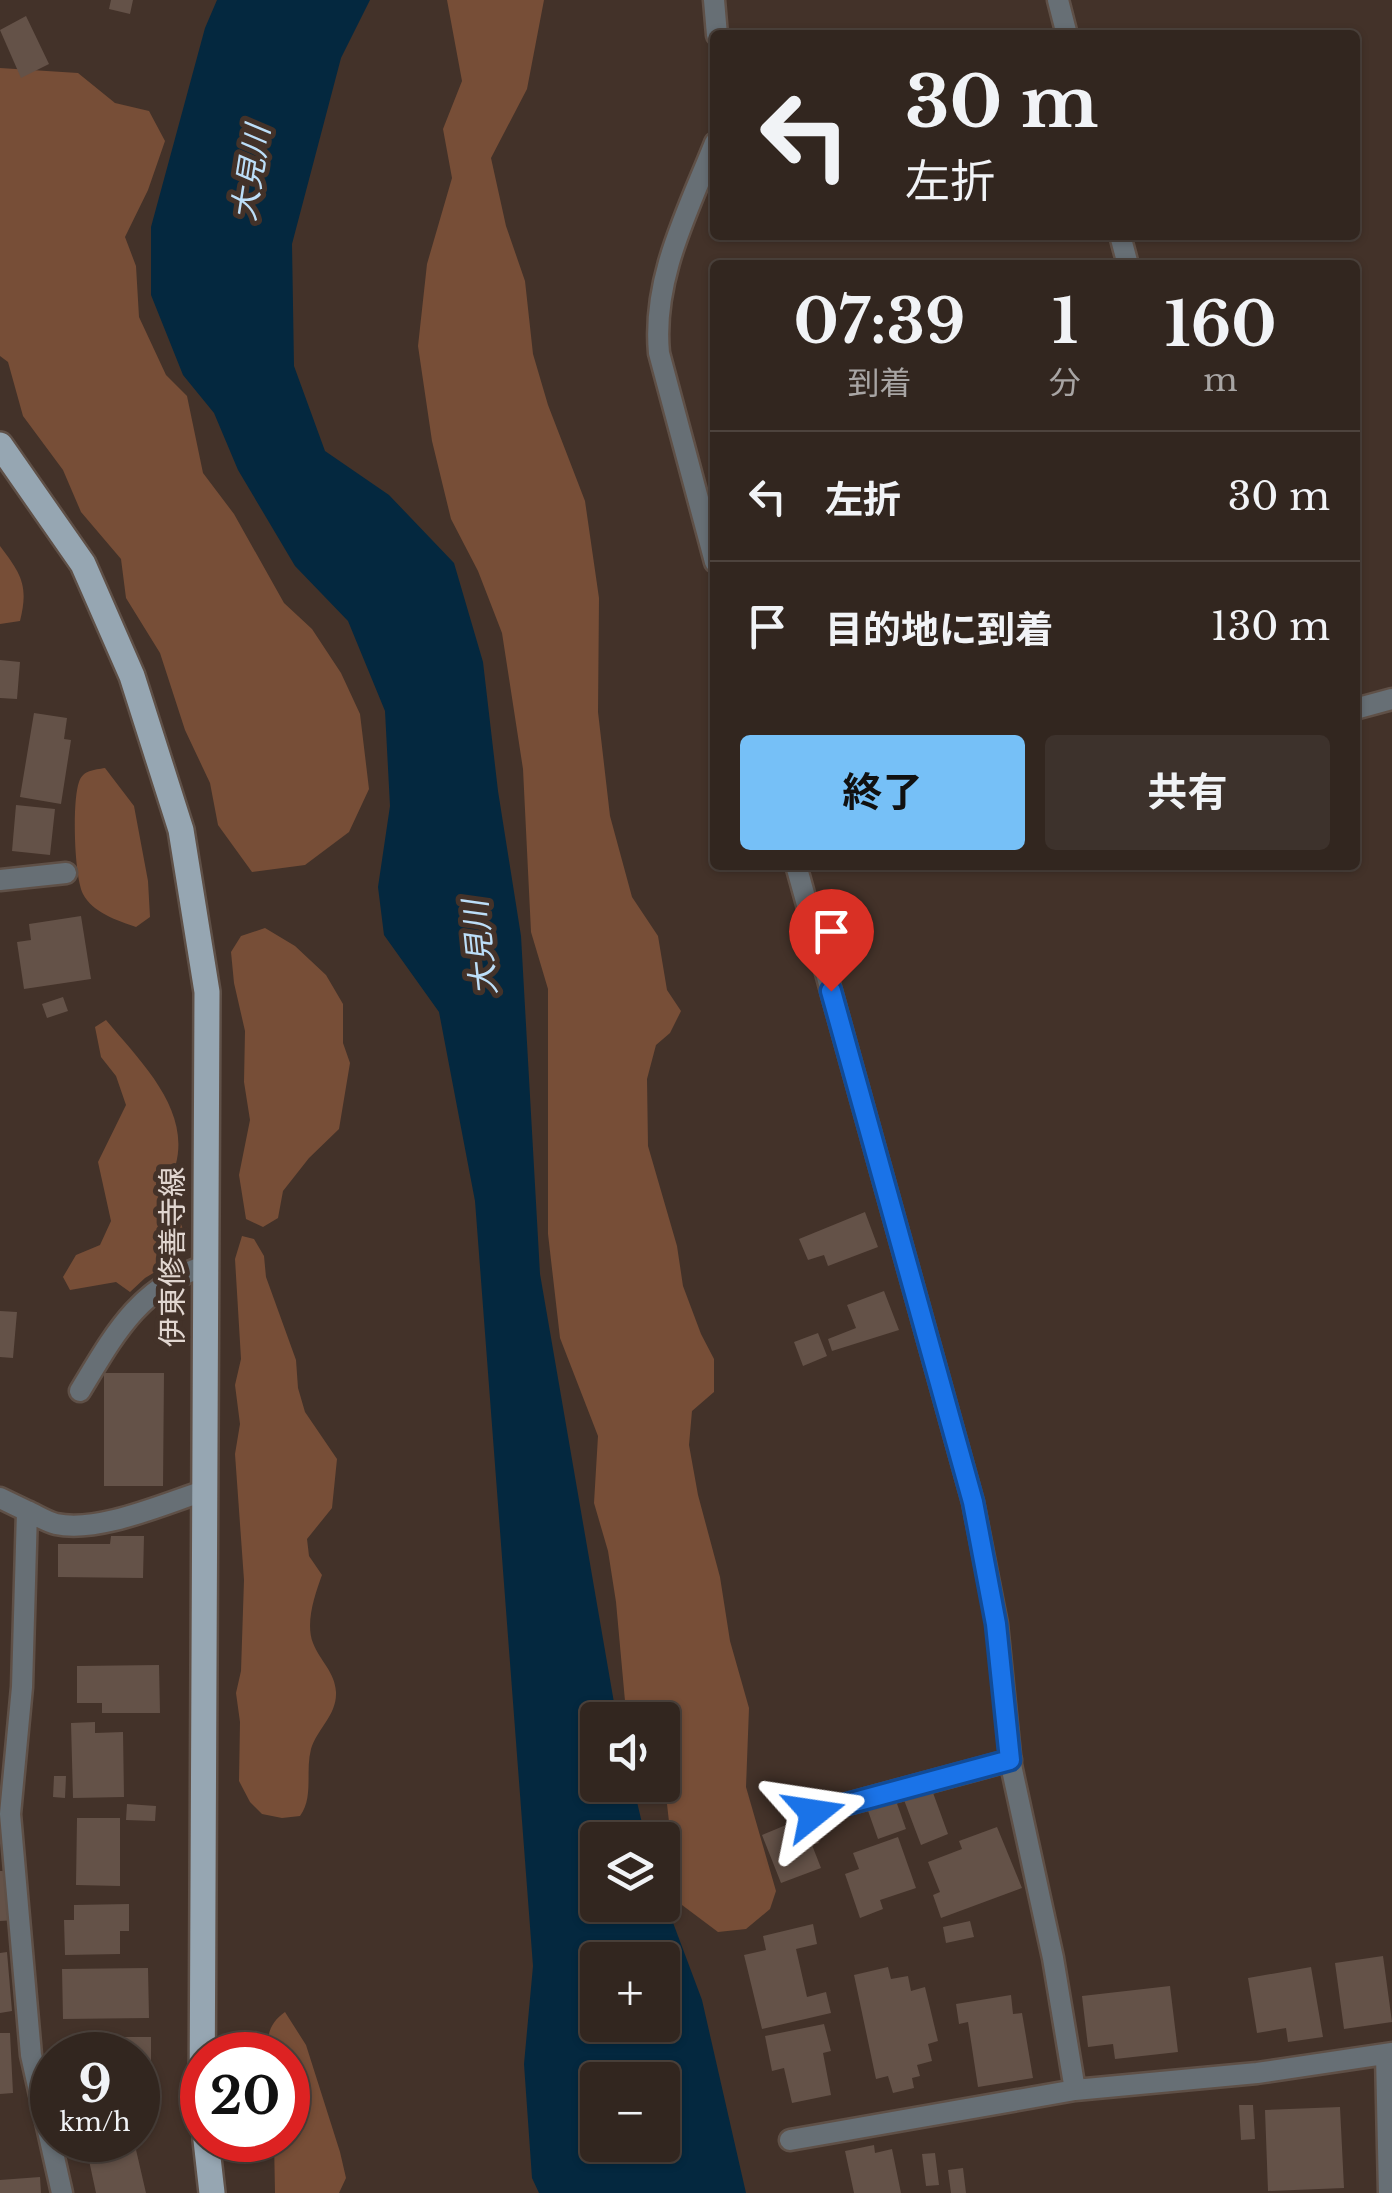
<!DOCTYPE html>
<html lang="ja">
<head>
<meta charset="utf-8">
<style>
  :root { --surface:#32261f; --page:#3d322c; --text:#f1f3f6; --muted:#a8a5a4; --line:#4d433d; --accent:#76c0f7 }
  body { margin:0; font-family:"Libre Baskerville","Noto Sans JP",serif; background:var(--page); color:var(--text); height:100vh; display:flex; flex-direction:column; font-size:38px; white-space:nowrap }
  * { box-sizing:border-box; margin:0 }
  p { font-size:32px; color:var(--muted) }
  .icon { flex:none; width:55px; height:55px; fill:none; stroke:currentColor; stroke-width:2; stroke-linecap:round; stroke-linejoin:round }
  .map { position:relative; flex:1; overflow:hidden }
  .sheet { position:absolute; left:710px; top:260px; width:650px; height:610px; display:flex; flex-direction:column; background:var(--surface); border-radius:10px; box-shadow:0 2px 8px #0004,0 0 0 2px var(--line) }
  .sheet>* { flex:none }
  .top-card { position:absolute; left:710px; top:30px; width:650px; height:210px; border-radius:10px; box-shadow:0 2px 8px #0004,0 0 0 2px var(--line); background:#32261f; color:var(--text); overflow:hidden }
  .tools { position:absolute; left:580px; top:1702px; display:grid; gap:20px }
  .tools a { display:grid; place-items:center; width:100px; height:100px; border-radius:10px; background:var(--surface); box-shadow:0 2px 8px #0004,0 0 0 2px var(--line); font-size:50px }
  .speed { position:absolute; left:30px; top:2032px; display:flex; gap:20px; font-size:50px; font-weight:700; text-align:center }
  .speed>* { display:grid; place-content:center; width:130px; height:130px; border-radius:50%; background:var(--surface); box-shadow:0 2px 8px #0004,0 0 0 2px var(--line); line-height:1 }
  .speed small { font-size:25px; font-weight:400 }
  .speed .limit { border:15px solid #d22; background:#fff; color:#111 }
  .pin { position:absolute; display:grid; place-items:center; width:85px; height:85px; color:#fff; margin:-102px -42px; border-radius:50% 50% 50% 0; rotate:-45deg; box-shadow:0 0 10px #0007 }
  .pin .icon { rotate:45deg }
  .me { position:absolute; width:110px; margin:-55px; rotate:75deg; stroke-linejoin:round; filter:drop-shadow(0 0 8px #0008) }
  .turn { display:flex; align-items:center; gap:35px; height:210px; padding:0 30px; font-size:45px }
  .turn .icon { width:130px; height:130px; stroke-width:2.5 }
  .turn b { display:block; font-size:70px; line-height:85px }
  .eta { display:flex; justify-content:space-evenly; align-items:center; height:170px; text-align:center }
  .eta b { font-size:60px; font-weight:700; line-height:70px }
  .button { display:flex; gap:20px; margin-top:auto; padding:20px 30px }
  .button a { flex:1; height:115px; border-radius:10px; background:var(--accent); color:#111; font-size:40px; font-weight:700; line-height:115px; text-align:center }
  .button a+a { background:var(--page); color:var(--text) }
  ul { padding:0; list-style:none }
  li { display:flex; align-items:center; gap:30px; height:130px; padding:0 30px; border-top:2px solid var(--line) }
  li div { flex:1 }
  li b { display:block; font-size:38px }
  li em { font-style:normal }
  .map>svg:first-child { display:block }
  .green { fill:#774e37 }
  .water { fill:#04283f; fill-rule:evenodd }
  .building { fill:#645248 }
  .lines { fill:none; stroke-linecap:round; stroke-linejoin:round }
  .lane-casing { stroke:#5f5047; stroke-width:25 }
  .street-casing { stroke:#5f5047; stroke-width:25 }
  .primary-casing { stroke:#5f5047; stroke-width:30 }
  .lane { stroke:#676f75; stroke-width:20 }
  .street { stroke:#676f75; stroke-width:20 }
  .primary { stroke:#96a6b2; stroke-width:25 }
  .route-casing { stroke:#114b97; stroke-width:25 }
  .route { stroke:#1a73e8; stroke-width:18 }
  .labels { text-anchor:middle; stroke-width:10; stroke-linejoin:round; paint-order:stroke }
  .street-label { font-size:30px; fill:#e1d6d0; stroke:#433229 }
  .water-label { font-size:32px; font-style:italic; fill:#bcdef8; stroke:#433229 }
</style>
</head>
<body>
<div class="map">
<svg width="1392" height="2193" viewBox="0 0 1392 2193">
  <rect width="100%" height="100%" fill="#433229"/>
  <path class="green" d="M447,0H544L527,89L491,158L506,226L525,281L533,354L548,405L585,501L599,598L598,712L610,816L632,897L658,936L667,990L681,1011L670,1033L656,1045L647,1079L648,1146L677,1246L683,1286L701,1334L714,1359V1392L692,1411L689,1445L698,1495L720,1577L730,1641L749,1708L746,1787L776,1891L770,1909L746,1929L718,1932L678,1902L667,1804L658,1785H662V1720H630L625,1701L616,1602L608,1551L594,1503L598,1436L560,1338L548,1234V989L531,932L523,769L502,633L478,571L451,519L432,441L418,346L427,264L452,178L443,129L462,81Z
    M0,68L78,73L115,103L149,111L165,141L148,190L125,237L136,266L139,317L166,375L187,396L203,473L234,514L284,603L312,629L341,673L360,714L369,789L349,832L305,865L252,872L218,825L210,783L185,730L160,653L126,598L121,559L81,512L63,470L23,416L8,362L0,356Z
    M0,546C21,574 29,585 20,621L0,624Z
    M105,768L134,806L148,881L150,917L136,927C118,921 92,912 83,894C74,876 72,801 79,782C83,770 94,770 105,768Z
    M265,928L295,946L326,975L343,1004V1043L350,1063L339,1129L309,1158L283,1191L278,1218L263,1227L246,1219L239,1175L250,1120L244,1082L245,1031L234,983L231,952L241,936Z
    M106,1020C146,1068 203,1121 167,1186L185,1235L180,1257L145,1278L130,1292L116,1282L70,1290L63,1277L76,1255L100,1245L111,1221L98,1162L126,1105L116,1076L101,1057L95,1027Z
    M242,1236L254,1239L264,1256L266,1277L296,1360L298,1388L305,1412L337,1459L332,1508L307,1539L309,1556L322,1575C315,1594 305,1623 313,1643C320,1661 335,1672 336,1692C337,1715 317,1729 311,1749C305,1772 314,1797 300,1816L282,1818L262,1814L250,1802L239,1781L240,1722L236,1693L241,1671L244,1580L235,1454L240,1424L235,1385L241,1359L235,1259Z
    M285,2012L306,2045L340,2152L346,2178L339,2193H275L274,2140H288V2055H267C267,2036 269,2023 285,2012Z"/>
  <path class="water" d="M217,0H370L341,58L292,244L294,366L325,451L389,495L454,563L483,662L498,791L521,936L540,1274L617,1720H598V1785H633L646,1840H598V1905H662L663,1896L702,2000L746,2193H539L532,2178L524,2064L533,1966L475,1201L439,1012L384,935L378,887L390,806L385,711L348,621L295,566L238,470L214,413L183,375L151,295V227L205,28ZM598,1960H662V2025H598ZM662,2080V2145H598V2080Z"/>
  <path class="building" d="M111,0H133L130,14L109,9Z
    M26,16L49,64L21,78L0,30Z
    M0,660L20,662L17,699L0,698Z
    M34,713L67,718L64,739L71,740L61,804L20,797Z
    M16,805L55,809L50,855L12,851Z
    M81,916L91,979L24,989L17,942L31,940L29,924Z
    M63,997L68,1011L47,1018L42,1004Z
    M865,1212L878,1247L828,1266L824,1255L808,1260L799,1239Z
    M884,1291L899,1330L832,1351L828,1339L856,1328L847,1305Z
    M0,1311L17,1312L13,1358L0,1357Z
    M818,1333L827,1356L803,1366L794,1342Z
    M104,1373H164L163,1486H104Z
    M111,1536H144L143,1578L58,1577V1544H110Z
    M159,1665L160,1713H102V1703H77V1666Z
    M95,1722V1733L123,1732L124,1797L73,1798L71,1723Z
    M54,1776H66L65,1798L53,1797Z
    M932,1790L948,1834L921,1845L904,1800Z
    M895,1798L906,1829L878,1839L867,1808Z
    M127,1804L156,1806L155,1821L126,1820Z
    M77,1818H120V1886L76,1885Z
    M798,1820L800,1827L812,1823L819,1843L812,1845L821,1868L781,1883L762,1835Z
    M997,1827L1022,1888L941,1918L933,1895L940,1892L928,1862L962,1849L959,1841Z
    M898,1837L916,1888L880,1900L883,1909L860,1918L845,1874L859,1869L853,1853Z
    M0,1871H13L17,1920L0,1921Z
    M129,1904V1931H120V1954L65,1955L64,1920H74V1905Z
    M970,1921L974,1937L946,1943L943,1927Z
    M813,1924L817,1944L796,1949L807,1997L826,1992L831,2013L762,2029L744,1955L766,1950L763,1936Z
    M7,1952L12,2011L0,2013V1953Z
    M1383,1956L1392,2022L1344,2029L1335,1963Z
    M888,1967L891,1979L908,1976L911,1991L925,1987L938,2041L928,2044L932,2061L917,2065L920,2076L912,2078L914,2088L893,2093L888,2076L876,2079L854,1975Z
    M1311,1967L1323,2037L1288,2042L1286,2028L1257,2033L1248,1978Z
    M148,1968L149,2018L63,2019L62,1969Z
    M1170,1986L1178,2052L1115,2059L1113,2044L1088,2047L1082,1996Z
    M1011,1995L1013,2014L1022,2013L1033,2078L978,2087L968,2022L959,2024L956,2004Z
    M824,2024L831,2051L823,2053L831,2095L792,2103L784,2068L772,2071L765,2036Z
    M0,2033H10L13,2093L0,2094Z
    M84,2037H151V2129H138V2055H84Z
    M1239,2105H1253L1255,2139L1241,2140Z
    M1340,2107L1344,2188L1268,2191L1265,2110Z
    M134,2141L146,2193H96L87,2151Z
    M874,2145L875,2153L892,2149L901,2193H854L845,2151Z
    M935,2153L939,2185L926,2186L922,2154Z
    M963,2168L966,2193H951L948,2170Z
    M40,2177L41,2193H0V2180Z"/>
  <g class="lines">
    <g class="lane-casing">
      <path id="lane" d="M0,880L66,873
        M814,1813L1011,1760"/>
    </g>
    <g class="street-casing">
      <path id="street" d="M714,0L717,35
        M1058,0L1067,35
        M715,143C688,211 652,278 659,353L715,562
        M1120,235L1128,265
        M1355,709L1392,699
        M796,865L973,1502L997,1624L1011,1765L1053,1958L1075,2090L1257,2073L1392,2053
        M80,1391C114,1335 139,1287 205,1266
        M0,1498L27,1511L22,1687L10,1814L31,2055L62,2193
        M27,1511C36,1515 47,1522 56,1524C99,1533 163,1504 204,1491
        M1386,2054L1389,2193
        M790,2140L1075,2090"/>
    </g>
    <g class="primary-casing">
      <path id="primary" d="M0,445L83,564L132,676L181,830L207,992L202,2115
        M206,2140L212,2193"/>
    </g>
    <use href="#lane" class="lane"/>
    <use href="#street" class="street"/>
    <use href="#primary" class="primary"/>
  </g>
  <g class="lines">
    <g class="route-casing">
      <path id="route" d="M814,1813L1010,1760L996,1624L973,1502L831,991"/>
    </g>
    <use href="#route" class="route"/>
  </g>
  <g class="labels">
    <g class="street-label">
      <text transform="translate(173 1257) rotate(-90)" y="10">伊東修善寺線</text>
    </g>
    <g class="water-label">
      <text transform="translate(251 173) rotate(-81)" y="11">大見川</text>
      <text transform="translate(480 948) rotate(-96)" y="11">大見川</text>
    </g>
  </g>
</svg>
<div class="tools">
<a><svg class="icon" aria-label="sound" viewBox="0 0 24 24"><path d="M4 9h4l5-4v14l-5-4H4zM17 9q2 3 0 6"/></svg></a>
<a><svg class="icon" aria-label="layers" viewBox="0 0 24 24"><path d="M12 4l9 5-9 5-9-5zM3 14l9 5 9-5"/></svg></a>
<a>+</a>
<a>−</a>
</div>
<div class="speed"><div>9<small>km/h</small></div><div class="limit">20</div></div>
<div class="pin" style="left:831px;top:991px;background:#d93025"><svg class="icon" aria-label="arrive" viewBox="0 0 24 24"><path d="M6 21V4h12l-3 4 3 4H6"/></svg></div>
<svg class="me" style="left:814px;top:1813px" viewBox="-20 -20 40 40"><path d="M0-17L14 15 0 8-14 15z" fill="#1a73e8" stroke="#fff" stroke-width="4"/></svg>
<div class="top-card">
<div class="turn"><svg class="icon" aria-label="left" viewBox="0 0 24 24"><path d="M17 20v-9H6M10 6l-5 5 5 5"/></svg><div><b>30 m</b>左折</div></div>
</div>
<section class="sheet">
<div class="eta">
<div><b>07:39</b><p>到着</p></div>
<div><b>1</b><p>分</p></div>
<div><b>160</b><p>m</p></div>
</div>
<ul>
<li><svg class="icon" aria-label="left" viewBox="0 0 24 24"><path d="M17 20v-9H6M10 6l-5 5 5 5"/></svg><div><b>左折</b></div><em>30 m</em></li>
<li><svg class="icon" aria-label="arrive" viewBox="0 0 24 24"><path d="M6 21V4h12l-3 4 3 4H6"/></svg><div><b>目的地に到着</b></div><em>130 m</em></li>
</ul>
<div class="button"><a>終了</a><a>共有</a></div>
</section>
</div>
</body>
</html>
